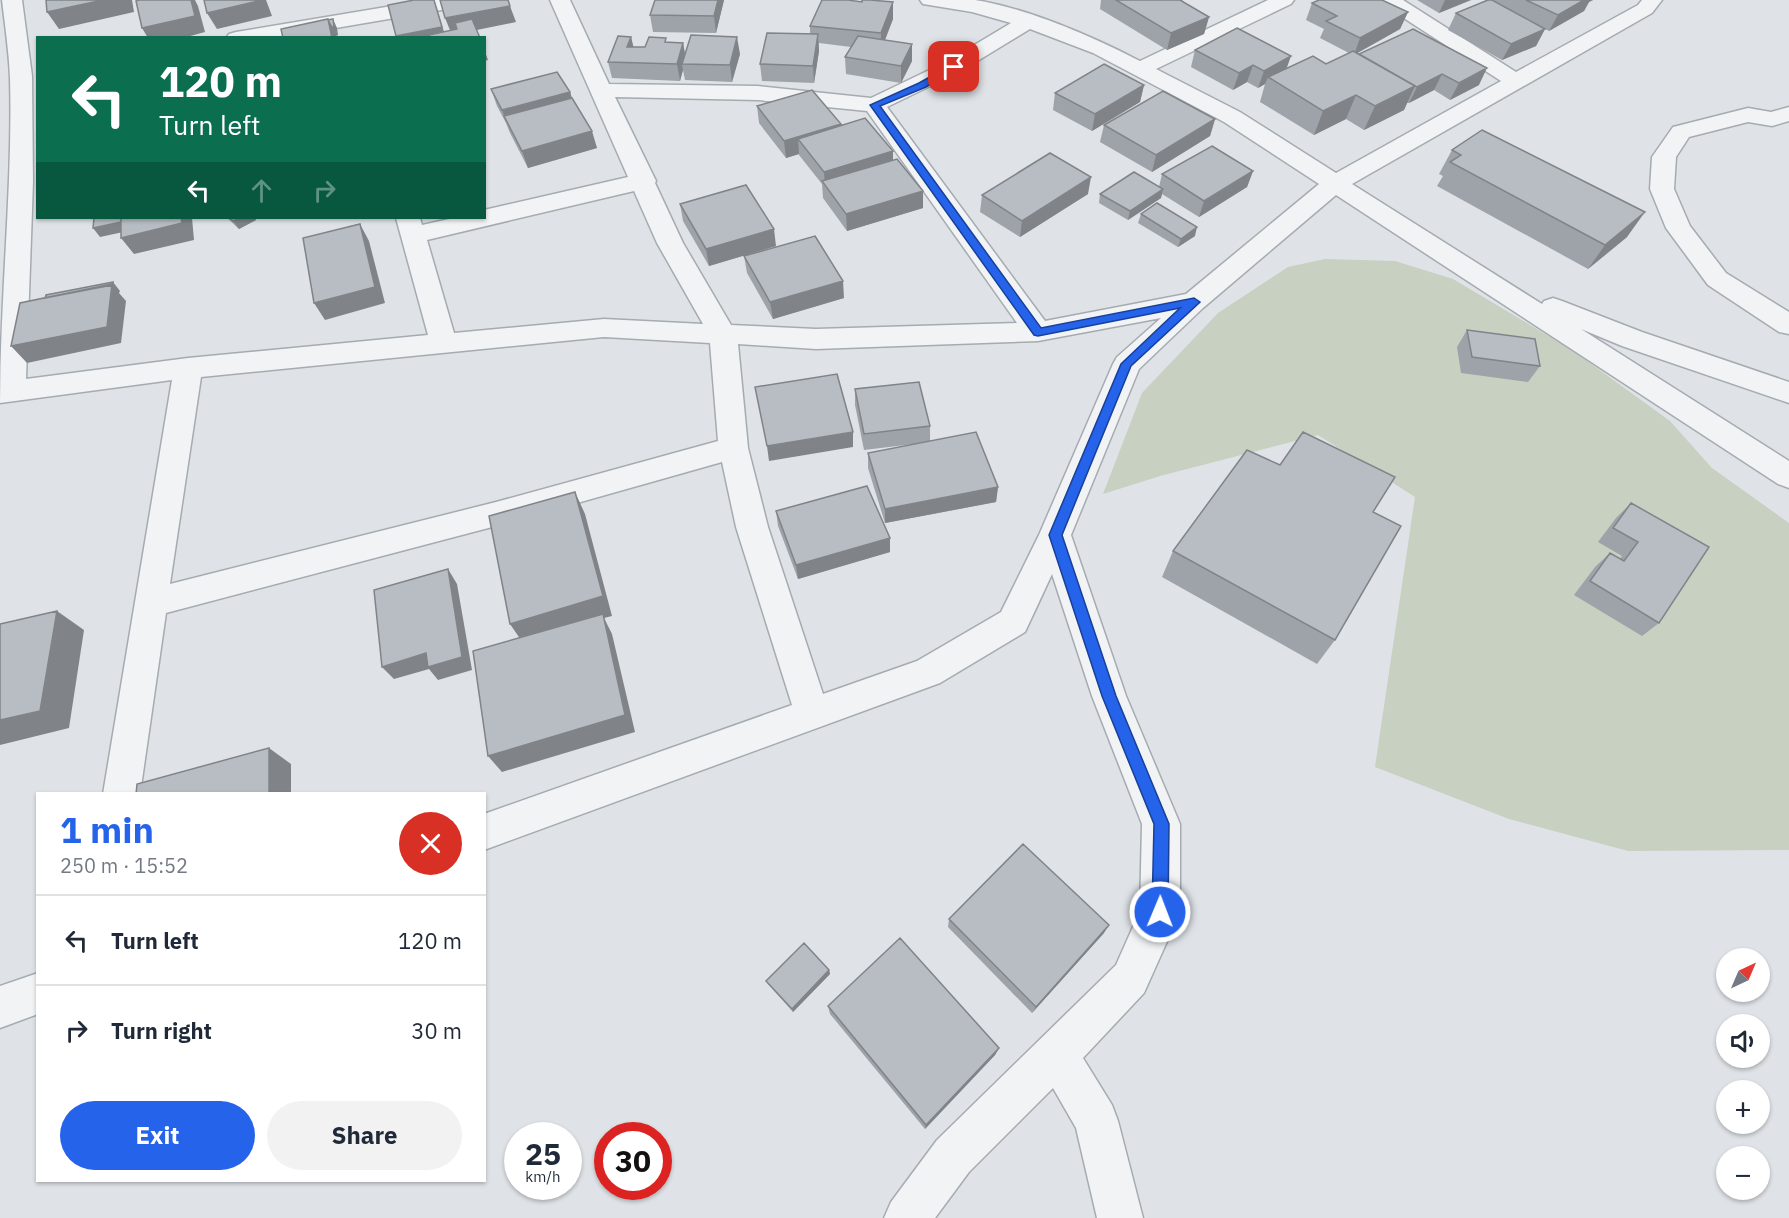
<!DOCTYPE html>
<html lang="en">
<head>
<meta charset="utf-8">
<style>
  :root { --surface:#fff; --page:#f2f2f3; --text:#1f2937; --muted:#747a83; --line:#e0e1e3; --accent:#2563eb }
  body { margin:0; font-family:"IBM Plex Sans",sans-serif; background:var(--page); color:var(--text); height:100vh; display:flex; flex-direction:column; font-size:22px; white-space:nowrap }
  * { box-sizing:border-box; margin:0 }
  p { font-size:20px; color:var(--muted) }
  .icon { flex:none; width:33px; height:33px; fill:none; stroke:currentColor; stroke-width:2; stroke-linecap:round; stroke-linejoin:round }
  .map { position:relative; flex:1; overflow:hidden }
  .drawer { position:absolute; left:36px; top:792px; width:450px; height:390px; display:flex; flex-direction:column; background:var(--surface); border-radius:0px; box-shadow:0 2px 4px #0004 }
  .drawer>* { flex:none }
  .hud { position:absolute; left:36px; top:36px; width:450px; height:183px; border-radius:0px; box-shadow:0 2px 4px #0004; background:#0b6e4f; color:#fff; overflow:hidden }
  .needle { width:39px; rotate:44deg }
  .fabs { position:absolute; left:1716px; top:948px; display:grid; gap:12px }
  .fabs a { display:grid; place-items:center; width:54px; height:54px; border-radius:50%; background:var(--surface); box-shadow:0 2px 4px #0004; font-size:30px }
  .speed { position:absolute; left:504px; top:1122px; display:flex; gap:12px; font-size:30px; font-weight:700; text-align:center }
  .speed>* { display:grid; place-content:center; width:78px; height:78px; border-radius:50%; background:var(--surface); box-shadow:0 2px 4px #0004; line-height:1 }
  .speed small { font-size:15px; font-weight:400 }
  .speed .limit { border:9px solid #d22; background:#fff; color:#111 }
  .pin { position:absolute; display:grid; place-items:center; width:51px; height:51px; color:#fff; margin:-26px; border-radius:12px; box-shadow:0 3px 9px #0006 }
  .me { position:absolute; width:66px; margin:-33px; rotate:1deg; stroke-linejoin:round; filter:drop-shadow(0 0 4px #0008) }
  .turn { display:flex; align-items:center; gap:21px; height:126px; padding:0 24px; font-size:27px }
  .turn .icon { width:78px; height:78px; stroke-width:2.5 }
  .turn b { display:block; font-size:42px; line-height:51px }
  .lanes { display:flex; align-items:center; height:57px; padding:0 24px; background:#0003; justify-content:center; gap:30px; direction:ltr }
  .lanes .off { opacity:.35 }
  .round { display:grid; place-items:center; flex:none; width:63px; height:63px; border-radius:32px; background:var(--page) }
  .summary { display:flex; align-items:center; justify-content:space-between; height:102px; padding:0 24px }
  h1 { font-size:36px; font-weight:700; line-height:45px; color:var(--accent) }
  .action { display:flex; gap:12px; margin-top:auto; padding:12px 24px }
  .action a { flex:1; height:69px; border-radius:36px; background:var(--accent); color:#fff; font-size:24px; font-weight:700; line-height:69px; text-align:center }
  .action a+a { background:var(--page); color:var(--text) }
  ul { padding:0; list-style:none }
  li { display:flex; align-items:center; gap:18px; height:90px; padding:0 24px; border-top:2px solid var(--line) }
  li div { flex:1 }
  li b { display:block; font-size:22px }
  li em { font-style:normal }
  .map>svg:first-child { display:block }
  .green { fill:#c7d0c1 }
  .lines { fill:none; stroke-linecap:round; stroke-linejoin:round }
  .minor-casing { stroke:#a5abb0; stroke-width:3 }
  .minor { fill:#f1f3f5; fill-rule:evenodd }
  .wall { fill:#9da3a8 }
  .shaded-wall { fill:#808488 }
  .building { fill:#b7bdc3; stroke:#808488; stroke-width:1.5 }
  .route { fill:#2563eb; stroke:#184099; stroke-width:1.5 }
</style>
</head>
<body>
<div class="map">
<svg width="1789" height="1218" viewBox="0 0 1789 1218">
  <rect width="100%" height="100%" fill="#dfe3e7"/>
  <path class="green" d="M1325,259L1395,261L1453,279L1572,350L1670,421L1712,468L1789,523V850L1628,851L1509,819L1375,767L1415,497L1318,435L1160,476L1103,494L1142,393L1218,313L1288,267Z"/>
  <g class="lines">
    <g class="minor-casing">
      <path id="minor" d="M2,0H22L32,76L33,182L26,379L188,358L428,335L396,218H420L422,225L454,218H484V210L628,177L550,0H570L609,84L758,86L871,98L946,62L1011,23L972,12L923,4L920,0C938,0 958,0 975,0C1027,8 1094,37 1140,61L1268,0H1294L1291,4L1156,69L1240,112L1336,173L1501,81L1382,4L1379,0H1403L1516,72L1638,5L1642,0H1662L1652,13L1352,184L1542,304L1544,301L1553,298L1562,301L1642,332L1789,382V403L1622,346L1581,329L1789,461V488L1778,484L1336,195L1203,308L1139,369L1071,535L1126,696L1180,824V912L1174,926L1144,993L1083,1058L1112,1105L1118,1121L1143,1218H1097L1076,1128L1053,1088L969,1172L935,1218H884L891,1202L937,1140L1116,965L1140,911L1142,824L1092,696L1052,574L1025,632L940,683L484,850V814L792,705L736,527L722,462L496,526L166,613L140,794H103L172,380L0,403C0,295 13,186 10,78C9,52 5,26 2,0ZM1030,29L1093,53L1224,122L1319,184L1186,294L1045,321L887,107L961,71ZM615,97L758,100L867,111L1017,323L816,329L731,325L683,243L655,183L656,181ZM634,191L657,243L703,324L604,319L454,333L427,240ZM1161,318L1117,357L1113,364L1039,535L1001,612L917,661L823,694L768,527L748,448L738,344L816,349L1038,341ZM604,337L710,343L718,441L496,502L170,584L201,377Z
        M428,0H475L472,4L465,6L277,38H226L229,34L236,32Z
        M1789,107V121L1772,126L1748,122L1689,137L1676,157L1674,189L1690,226L1726,273L1789,312V334L1779,332L1708,285L1666,228L1650,189L1652,157L1673,127L1748,108L1771,112Z
        M38,973V1014L0,1028V986Z"/>
    </g>
    <use href="#minor" class="minor"/>
  </g>
  <path class="wall" d="M655,0H724L716,33L653,32L650,15Z
    M1101,0H1183L1182,1L1209,17L1204,34L1167,50L1100,9Z
    M1417,0H1471L1439,13Z
    M1487,0H1593L1589,2L1584,11L1549,31L1545,29L1536,46L1502,60L1448,30L1456,13Z
    M1312,3L1408,12L1400,29L1357,53L1359,54L1413,29L1479,85L1450,100L1434,90L1409,103H1407L1404,110L1364,130L1346,119L1314,135L1260,102L1265,84L1258,88L1247,82L1233,90L1191,67L1195,50L1287,68L1326,64L1349,53L1320,38L1324,29L1306,20Z
    M893,19L885,40L912,61L901,83L846,74L845,57L851,47L819,43V51L814,83L762,81L760,64L810,34V26Z
    M631,37L633,47H645L667,42L683,43L685,53L740,54L732,82L685,80L683,70L680,81L612,78L608,62Z
    M1144,85L1140,102L1092,131L1053,110L1055,93Z
    M491,89L570,92L572,98L597,148L528,168L510,133L506,123L497,106Z
    M757,106L841,126L893,151V160L923,191V208L847,231L823,198L822,184L799,155V154L786,158L759,123Z
    M1215,119L1210,136L1152,172L1100,142L1104,125Z
    M1452,150L1627,237L1588,269L1437,186L1443,176L1439,174Z
    M1253,171L1247,187L1199,217L1162,194L1161,198L1128,220L1099,203L1100,194L1159,187L1162,174Z
    M1088,194L1020,237L980,212L982,195Z
    M680,204L776,246L709,266L683,221Z
    M1141,214L1195,236L1178,247L1138,223Z
    M227,218H255L256,220L239,229Z
    M744,256L844,298L773,319L747,273Z
    M1467,330L1540,366L1528,382L1461,373L1457,347Z
    M855,389L930,426V441L998,487L996,502L885,523L868,468V453L922,443L864,450L855,405Z
    M1280,465L1373,512L1335,640L1317,664L1162,577L1173,551Z
    M1631,503L1659,623L1642,636L1574,595L1595,567L1610,553L1620,559L1622,556L1598,542L1616,518Z
    M776,511L890,538V552L798,579L778,526Z
    M949,919L1104,933L1032,1013L948,927Z
    M829,970L830,974L793,1012L768,984L766,981Z
    M828,1006L999,1048L995,1055L925,1129L830,1014Z"/>
  <path class="shaded-wall" d="M103,0H132L134,12L59,29L47,12Z
    M191,0H195L198,6L205,32L183,38H148L142,28Z
    M262,0H266L272,16L217,29L207,13Z
    M434,0L446,38H397L396,36Z
    M718,0H724L716,33L714,16Z
    M1445,0H1471L1439,13Z
    M1584,0H1593L1589,2L1584,11L1549,31L1558,15Z
    M893,2V19L881,50V33Z
    M510,6L516,22L452,35L445,18Z
    M1408,12L1400,29L1354,55L1360,38Z
    M1209,17L1204,34L1167,50L1171,33Z
    M328,19L332,27L333,19L337,28L338,35L336,36V38H332Z
    M1545,29L1536,46L1502,60L1511,44Z
    M818,34L819,51L814,83L813,66Z
    M631,37L635,53L631,64L627,47Z
    M737,37L740,54L732,82L730,65Z
    M683,43L686,60L682,64L683,70L680,81L677,64Z
    M912,44V61L901,83V66Z
    M484,49L488,60L484,61Z
    M1291,56L1285,73L1268,77L1265,84L1258,88L1264,71Z
    M1253,65L1247,82L1233,90L1239,73Z
    M1487,68L1479,85L1450,100L1459,83Z
    M1442,74L1434,90L1409,103L1417,87Z
    M1144,85L1140,102L1092,131L1095,114Z
    M1415,86L1404,110L1364,130L1375,106Z
    M570,92L575,109L506,121L502,110Z
    M1356,95L1346,119L1314,135L1323,111Z
    M1215,119L1210,136L1152,172L1156,155Z
    M841,124L842,141L798,139L799,154L786,158L784,141Z
    M592,131L597,148L528,168L522,151Z
    M893,151V167L825,186L824,172Z
    M1253,171L1247,187L1199,217L1204,201Z
    M1091,177L1088,194L1020,237L1022,221Z
    M1163,189L1161,198L1128,220L1130,211Z
    M923,191V208L847,231L846,214Z
    M1645,212L1627,237L1588,269L1605,245Z
    M181,218H192L194,240L134,254L121,238Z
    M239,218H255L256,220L239,229L233,221Z
    M121,222L128,231L100,237L93,228Z
    M360,224L369,241L385,303L325,320L314,303Z
    M1197,227L1195,236L1178,247L1181,239Z
    M774,229L776,246L709,266L706,249Z
    M843,281L844,298L773,319L770,302Z
    M113,282L120,291L119,293L126,301L121,343L27,363L11,346Z
    M853,432V447L769,461L767,446Z
    M998,487L996,502L885,523V509Z
    M575,492L585,514L612,616L604,618L612,634L635,732L502,772L488,756L523,643L510,624Z
    M890,538V552L798,579L796,565Z
    M448,569L457,584L472,670L438,680L429,669L394,679L382,667Z
    M57,611L84,630L69,728L0,745V720Z
    M269,748L291,764V794H269Z
    M1109,925L1104,933L1032,1013L1036,1007Z
    M829,970L830,974L793,1012L792,1009Z
    M999,1048L995,1055L925,1129L926,1125Z"/>
  <path class="building" d="M46,0H103L47,12Z
    M139,0H191L195,16L142,28L136,1Z
    M204,0H262L207,13Z
    M414,0H434L442,27L396,36L388,5Z
    M440,0H508L510,6L445,18Z
    M655,0H718L714,16L650,15Z
    M822,0H848L862,2V0H870L893,2L881,33L810,26Z
    M1116,0H1180L1209,17L1171,33Z
    M1319,0H1382L1408,12L1360,38L1326,21L1337,16L1312,3Z
    M1488,0H1492L1545,29L1511,44L1456,13Z
    M1526,0H1584L1558,15Z
    M328,19L332,38H283L281,29Z
    M333,19L334,27H332L328,20Z
    M472,19L480,38H430L429,35L457,29L455,23Z
    M1237,28L1291,56L1264,71L1253,65L1239,73L1195,50Z
    M1413,29L1487,68L1459,83L1442,74L1417,87L1359,54Z
    M767,33L818,34L813,66L760,64Z
    M691,35L737,37L730,65L682,64Z
    M618,36L631,37L627,47H645L649,37L666,38L665,42L683,43L677,64L608,62Z
    M858,36L912,44L901,66L845,57Z
    M1353,51L1415,86L1375,106L1356,95L1323,111L1268,77L1313,56L1326,64Z
    M1104,64L1144,85L1095,114L1055,93Z
    M557,72L570,92L502,110L491,89Z
    M812,90L841,124L784,141L757,106Z
    M1163,91L1215,119L1156,155L1104,125Z
    M572,98L592,131L522,151L504,116Z
    M865,118L893,151L824,172L798,139Z
    M1482,130L1645,212L1605,245L1450,162L1461,155L1452,150Z
    M1212,146L1253,171L1204,201L1162,174Z
    M1050,153L1091,177L1022,221L982,195Z
    M897,159L923,191L846,214L822,181Z
    M1134,172L1163,189L1130,211L1100,194Z
    M746,185L774,229L706,249L680,204Z
    M1157,203L1197,227L1181,239L1141,214Z
    M94,218H121V222L93,228Z
    M121,218H181L182,223L121,238Z
    M230,218H239L233,221Z
    M360,224L375,287L314,303L303,238Z
    M815,236L843,281L770,302L744,256Z
    M113,282L112,285L45,298L46,295Z
    M112,284L107,327L11,346L20,303Z
    M1467,330L1535,339L1540,366L1472,357Z
    M837,374L853,432L767,446L755,387Z
    M919,382L930,426L864,434L855,389Z
    M976,432L998,487L885,509L868,453Z
    M1303,432L1395,477L1373,512L1401,526L1335,640L1173,551L1247,450L1280,465Z
    M867,486L890,538L796,565L776,511Z
    M575,492L603,596L510,624L489,516Z
    M1631,503L1709,547L1659,623L1590,581L1610,553L1624,561L1638,542L1613,528Z
    M448,569L462,657L428,667L426,653L382,667L374,590Z
    M57,611L40,711L0,720V624Z
    M603,614L625,715L488,756L473,651Z
    M269,748V794H136L137,784Z
    M1023,844L1109,925L1036,1007L949,919Z
    M900,938L999,1048L926,1125L828,1006Z
    M804,943L829,970L792,1009L766,981Z"/>
  <path class="route" d="M951,65L959,67L926,87L880,106L1041,328L1194,298L1200,302L1131,366L1062,535L1116,696L1169,824L1168,912L1166,918L1160,920L1154,918L1152,912L1154,824L1102,696L1049,535L1121,364L1180,308L1038,336L1034,335L870,105L919,83Z"/>
</svg>
<div class="fabs">
<a><svg class="needle" viewBox="-14 -14 28 28"><path d="M0-13l5 13h-10z" fill="#e53935"/><path d="M0 13l5-13h-10z" fill="#747a83"/></svg></a>
<a><svg class="icon" aria-label="sound" viewBox="0 0 24 24"><path d="M4 9h4l5-4v14l-5-4H4zM17 9q2 3 0 6"/></svg></a>
<a>+</a>
<a>−</a>
</div>
<div class="speed"><div>25<small>km/h</small></div><div class="limit">30</div></div>
<div class="pin" style="left:954px;top:67px;background:#d93025"><svg class="icon" aria-label="arrive" viewBox="0 0 24 24"><path d="M6 21V4h12l-3 4 3 4H6"/></svg></div>
<svg class="me" style="left:1160px;top:912px" viewBox="-20 -20 40 40"><circle r="17" fill="#2563eb" stroke="#fff" stroke-width="3"/><path d="M0-11L8 9 0 5-8 9z" fill="#fff"/></svg>
<div class="hud">
<div class="turn"><svg class="icon" aria-label="left" viewBox="0 0 24 24"><path d="M17 20v-9H6M10 6l-5 5 5 5"/></svg><div><b>120 m</b>Turn left</div></div>
<div class="lanes"><svg class="icon" aria-label="left" viewBox="0 0 24 24"><path d="M17 20v-9H6M10 6l-5 5 5 5"/></svg><svg class="icon off" aria-label="ahead" viewBox="0 0 24 24"><path d="M12 20V5M6 11l6-6 6 6"/></svg><svg class="icon off" aria-label="right" viewBox="0 0 24 24"><path d="M7 20v-9h11M14 6l5 5-5 5"/></svg></div>
</div>
<section class="drawer">
<div class="summary"><div><h1>1 min</h1><p>250 m · 15:52</p></div><a class="round" style="background:#d93025;color:#fff"><svg class="icon" aria-label="close" viewBox="0 0 24 24"><path d="M6 6l12 12M18 6L6 18"/></svg></a></div>
<ul>
<li><svg class="icon" aria-label="left" viewBox="0 0 24 24"><path d="M17 20v-9H6M10 6l-5 5 5 5"/></svg><div><b>Turn left</b></div><em>120 m</em></li>
<li><svg class="icon" aria-label="right" viewBox="0 0 24 24"><path d="M7 20v-9h11M14 6l5 5-5 5"/></svg><div><b>Turn right</b></div><em>30 m</em></li>
</ul>
<div class="action"><a>Exit</a><a>Share</a></div>
</section>
</div>
</body>
</html>
